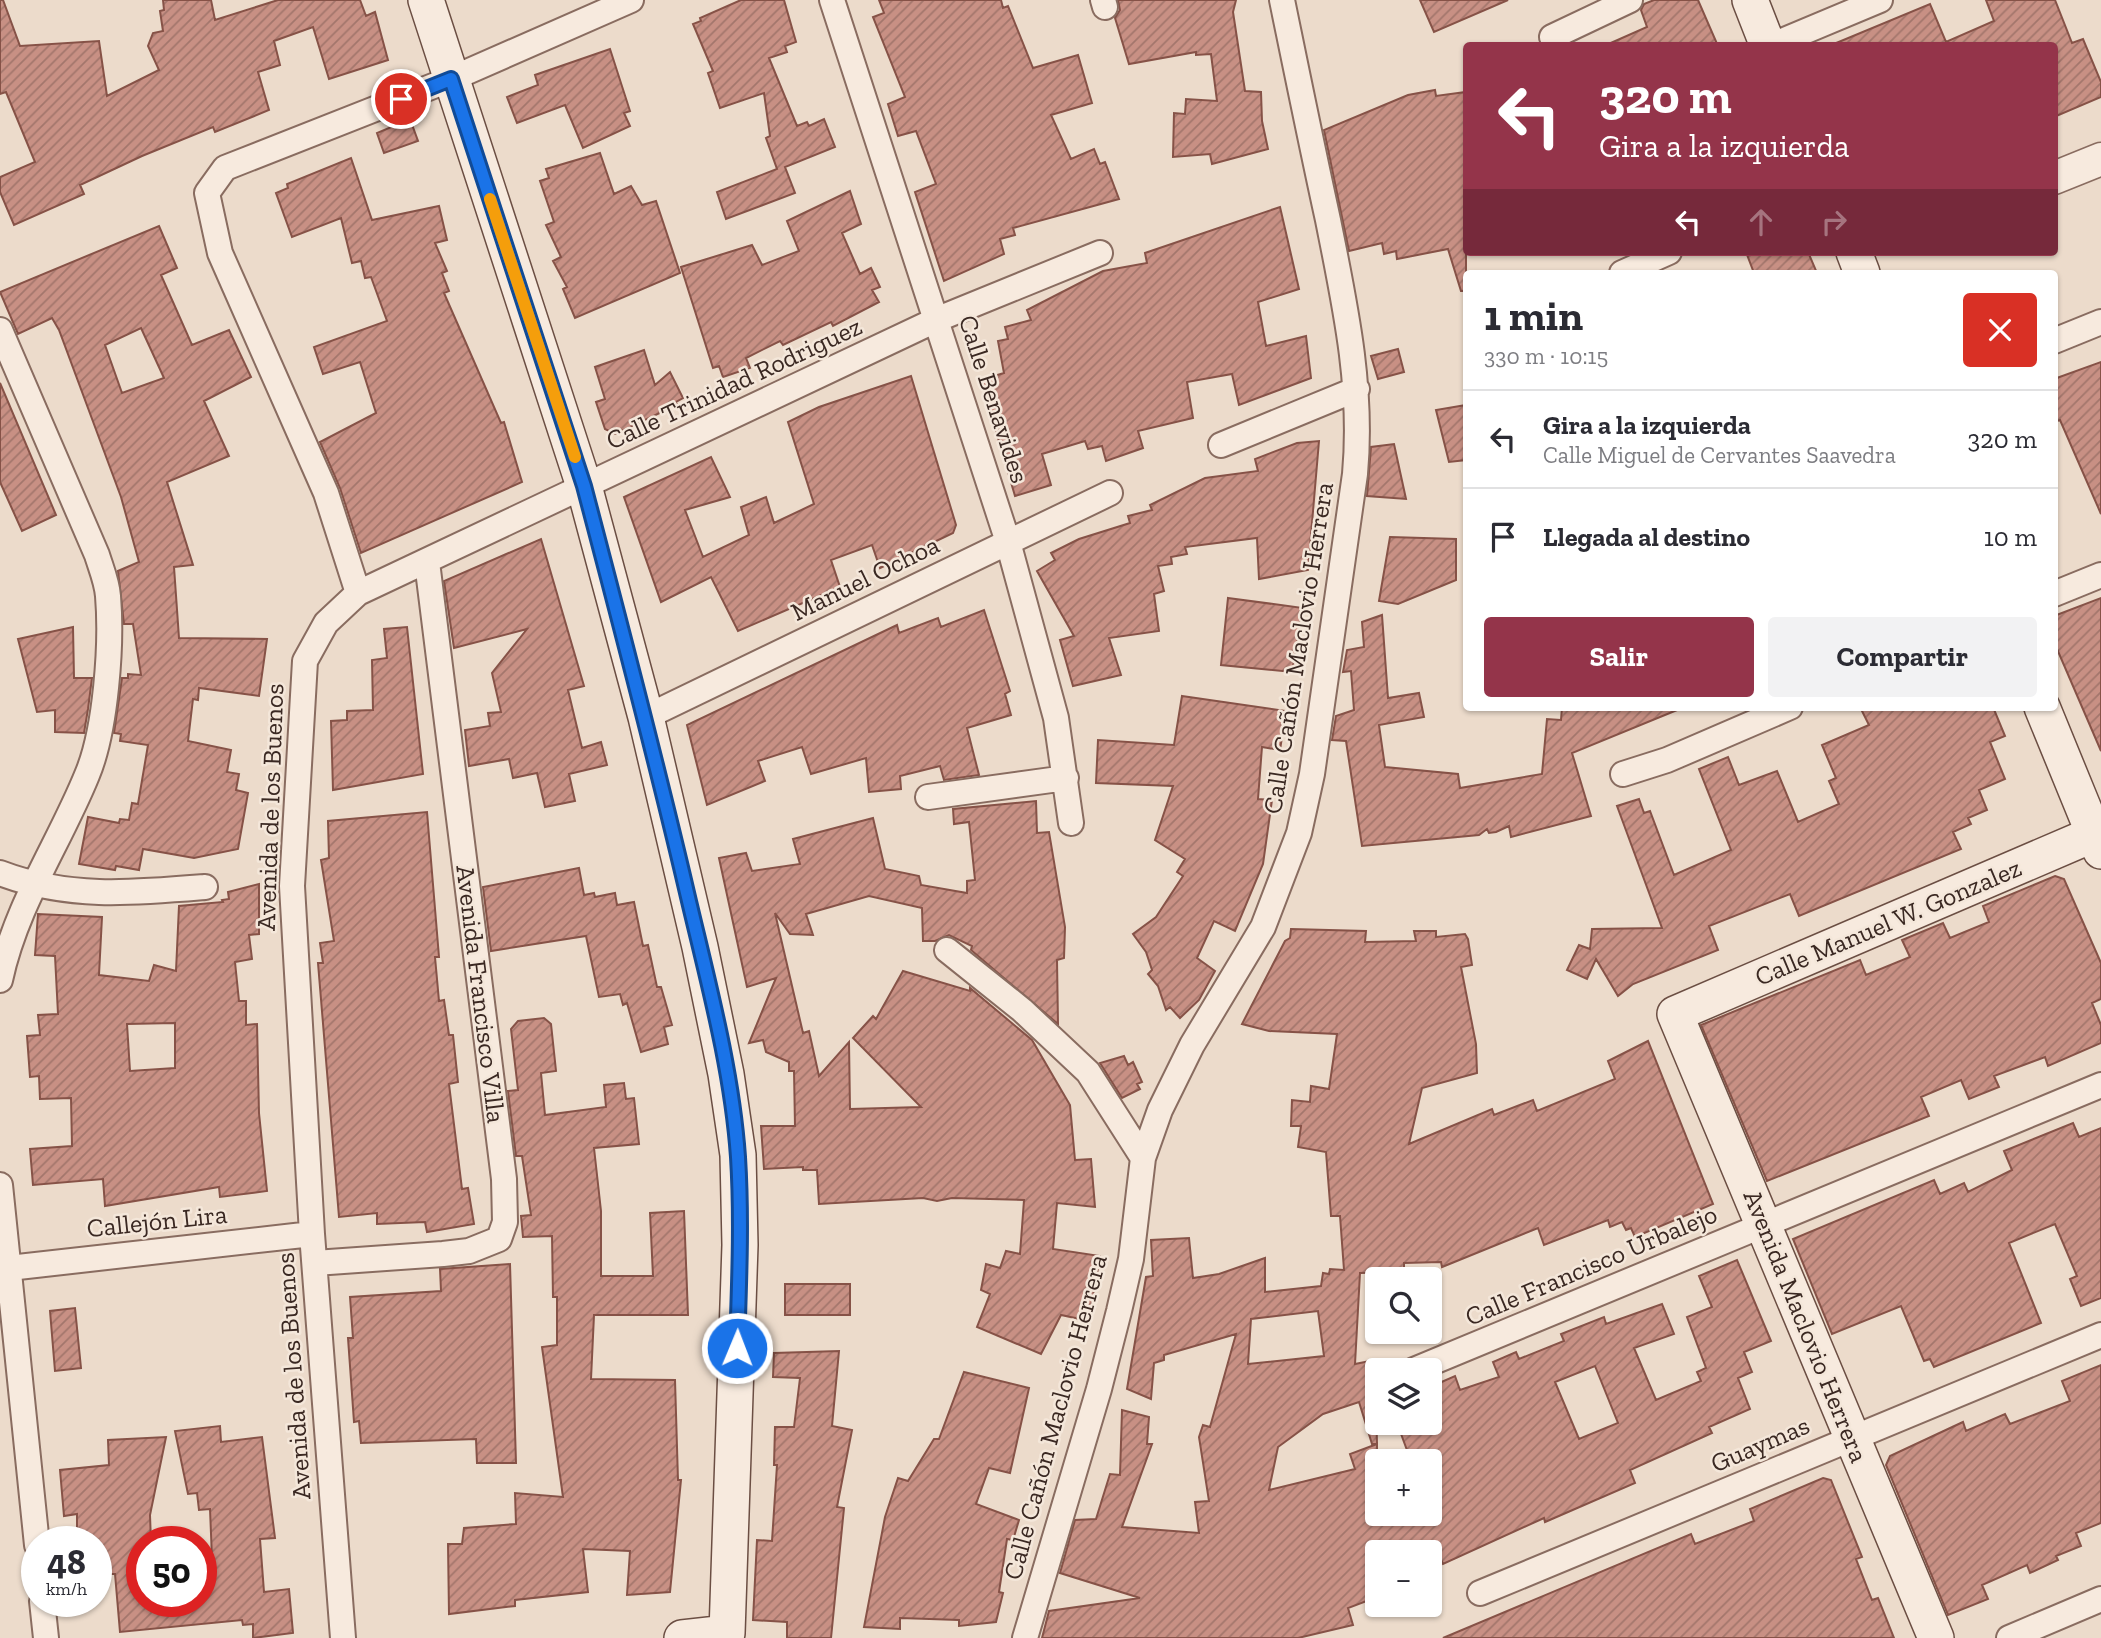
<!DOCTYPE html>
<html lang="es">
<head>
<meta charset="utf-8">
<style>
  :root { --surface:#fff; --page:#f2f2f3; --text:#2b2b33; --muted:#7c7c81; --line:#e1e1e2; --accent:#94344a }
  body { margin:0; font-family:"Zilla Slab",serif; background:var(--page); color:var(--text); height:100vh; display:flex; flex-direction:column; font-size:26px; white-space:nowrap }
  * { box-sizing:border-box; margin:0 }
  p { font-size:23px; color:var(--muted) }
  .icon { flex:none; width:38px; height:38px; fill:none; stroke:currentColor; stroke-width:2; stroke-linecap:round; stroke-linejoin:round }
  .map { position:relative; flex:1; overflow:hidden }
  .details { position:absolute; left:1463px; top:270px; width:595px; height:441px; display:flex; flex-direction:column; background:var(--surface); border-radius:7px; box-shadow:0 2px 5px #0004 }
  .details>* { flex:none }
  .hud { position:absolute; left:1463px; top:42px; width:595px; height:214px; border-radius:7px; box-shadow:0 2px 5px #0004; background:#94344a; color:#fff; overflow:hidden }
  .buttons { position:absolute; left:1365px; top:1267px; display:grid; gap:14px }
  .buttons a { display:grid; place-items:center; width:77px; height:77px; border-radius:7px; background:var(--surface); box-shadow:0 2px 5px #0004; font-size:35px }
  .speed { position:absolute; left:21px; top:1526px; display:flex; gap:14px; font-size:35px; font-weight:700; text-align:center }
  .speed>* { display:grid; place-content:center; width:91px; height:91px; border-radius:50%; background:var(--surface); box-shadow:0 2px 5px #0004; line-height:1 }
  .speed small { font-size:18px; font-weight:400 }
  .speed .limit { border:10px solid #d22; background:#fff; color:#111 }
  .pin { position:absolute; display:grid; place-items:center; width:60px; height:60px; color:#fff; margin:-30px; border:4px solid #fff; border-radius:50%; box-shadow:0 2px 7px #0007 }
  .me { position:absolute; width:77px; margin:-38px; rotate:1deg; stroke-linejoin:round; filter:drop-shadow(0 0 5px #0008) }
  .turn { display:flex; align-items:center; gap:24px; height:147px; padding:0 21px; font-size:32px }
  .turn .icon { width:91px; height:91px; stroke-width:2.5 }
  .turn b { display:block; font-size:49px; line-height:60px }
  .lanes { display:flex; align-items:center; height:66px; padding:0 21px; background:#0003; justify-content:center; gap:35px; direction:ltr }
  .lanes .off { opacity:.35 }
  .round { display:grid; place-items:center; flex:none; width:74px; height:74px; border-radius:7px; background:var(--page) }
  .head { display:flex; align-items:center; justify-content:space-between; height:119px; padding:0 21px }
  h1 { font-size:42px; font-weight:700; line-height:52px }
  .cta { display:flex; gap:14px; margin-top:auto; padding:14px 21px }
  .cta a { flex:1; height:80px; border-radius:7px; background:var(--accent); color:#fff; font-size:28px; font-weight:700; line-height:80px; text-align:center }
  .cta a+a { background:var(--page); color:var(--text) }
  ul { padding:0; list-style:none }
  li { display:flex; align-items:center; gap:21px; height:98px; padding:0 21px; border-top:2px solid var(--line) }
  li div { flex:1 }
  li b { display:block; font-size:26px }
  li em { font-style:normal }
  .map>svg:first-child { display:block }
  .building { fill:url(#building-hatch); stroke:#865247; stroke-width:2; fill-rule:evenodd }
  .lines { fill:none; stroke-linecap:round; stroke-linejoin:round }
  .minor-casing { stroke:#896c60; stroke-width:28 }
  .tertiary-casing { stroke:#896c60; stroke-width:35 }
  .secondary-casing { stroke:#6b4e43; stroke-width:38 }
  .minor { stroke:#f7eade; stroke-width:24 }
  .tertiary { stroke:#f7eade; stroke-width:32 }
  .secondary { stroke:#f7eade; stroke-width:35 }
  .route-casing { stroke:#114b97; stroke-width:18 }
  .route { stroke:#1a73e8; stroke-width:12 }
  .slow { stroke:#f59e0b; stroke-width:12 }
  .labels { text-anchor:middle; stroke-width:5; stroke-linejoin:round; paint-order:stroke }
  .street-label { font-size:26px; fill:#3a2822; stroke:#f4e7da }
</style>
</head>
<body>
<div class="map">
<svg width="2101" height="1638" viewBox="0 0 2101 1638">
  <defs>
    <pattern id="building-hatch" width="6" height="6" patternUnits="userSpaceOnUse" patternTransform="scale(1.75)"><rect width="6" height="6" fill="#c89084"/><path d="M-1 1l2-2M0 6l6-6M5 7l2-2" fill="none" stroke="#a3766c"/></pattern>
  </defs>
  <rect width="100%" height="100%" fill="#ecdbcb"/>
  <path class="building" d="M0,0H3L20,46L99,41L107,96L159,70L148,46L153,33L163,31L160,11L164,10L163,0H211L215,20L278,0H360L366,16L375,12L388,60L329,79L313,27L274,41L280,65L258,72L269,110L215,132L213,127L142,156L80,185L84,194L14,225L0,192V177L35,162L6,92L0,94Z
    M741,0H784L796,42L785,46L787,52L769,58L797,126L807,122L809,126L824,119L835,147L785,167L795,193L726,219L717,192L777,169L766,138L770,136L764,93L720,108L708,73L713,71L693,24L701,21L700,18Z
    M879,0H1001L1003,8L1008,6L1033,68L1078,55L1092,103L1051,115L1071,159L1094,149L1100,164L1105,162L1119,199L1013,228L1015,235L1000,239L1004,254L944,281L915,192L936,184L916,131L898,136L888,104L905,97L873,17L884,13Z
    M1118,0H1236L1233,12L1245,91L1261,92L1262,121L1268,149L1212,164L1210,154L1173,157L1174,113L1185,114L1186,99L1217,101L1211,54L1196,55V52L1129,64L1115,18L1120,10Z
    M1420,0H1508L1434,32Z
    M1654,0H1698L1718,46H1604L1647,27L1641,10L1644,4Z
    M1986,0H2055L2072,43L2083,39L2101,82V97L2054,117V46H1829L1930,4L1946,42L1994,21Z
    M610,49L630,111L624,113L630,126L583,148L565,105L517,123L507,97L538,85L535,75Z
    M1435,90L1436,96L1466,92V291H1461L1448,249L1397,259L1396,251L1384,254L1382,243L1349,251L1324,130L1408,95Z
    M410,119L418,141L384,153L377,133Z
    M600,153L614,194L631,186L642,205L656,201L680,273L575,318L563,289L567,287L553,261L561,257L546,225L554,222L540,181L549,178L546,169Z
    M351,158L372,220L439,206L447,240L435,243L447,271L442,273L449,291L444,293L501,423L504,422L522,482L361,553L340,488L320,442L376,413L360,362L323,374L314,347L387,321L371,277L365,278L361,261L352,263L341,218L292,237L276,193L288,188L287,184Z
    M850,191L861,224L842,233L860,274L871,268L880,287L872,290L879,302L833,326L831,322L783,345L780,341L746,358L750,368L723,377L719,366L713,368L681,267L752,245L762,265L799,251L787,221Z
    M1280,207L1299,289L1258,302L1266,346L1306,336L1311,378L1239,405L1232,374L1187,382L1193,418L1138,431L1143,448L1106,461L1102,446L1088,449L1085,441L1042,454L1051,485L1015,496L981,380L1004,373L998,341L1008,339L1005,327L1031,320L1027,310L1103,271L1147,263L1145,253Z
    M159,226L177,268L161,275L192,345L229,330L251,377L204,401L229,456L167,482L193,565L174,567L179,638L267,639L259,696L199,688L198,700L193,699L188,741L231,750L227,772L239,774L236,790L248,793L238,849L194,858L143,849L139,870L116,866L115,870L79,864L88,817L119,823L120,819L129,820L132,803L138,804L148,745L120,741L121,734L114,733L122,678H128V674L141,675L133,624H124L118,571L139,562L121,497L59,330L52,318L18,334L0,292ZM141,328L164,378L122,393L105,345Z
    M1746,252H1808L1817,273H1754Z
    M1398,349L1404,372L1378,379L1371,356Z
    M644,350L655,385L670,372L683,398L676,402L677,405L615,434L605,429L596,402L605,399L595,367Z
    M2101,362V514L2060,420L2054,422V379Z
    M911,376L956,525L953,533L880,568L872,545L831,560L840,587L738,631L711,577L661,602L624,497L711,457L730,497L685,510L703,557L749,535L741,507L766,497L774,523L814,504L788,422L819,407Z
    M0,383L56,515L22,531L0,482Z
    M1466,405V460L1449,462L1436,410Z
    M1319,441L1308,570L1259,579L1257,538L1185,547L1187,554L1171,557L1172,564L1158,566L1164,591L1154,594L1159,631L1109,638L1121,675L1073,686L1060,640L1074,636L1037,571L1055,560L1051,553L1079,539L1130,523L1128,516L1152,510L1150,505L1205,478L1258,471L1255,459L1297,443Z
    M1394,444L1406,499L1367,496L1371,447Z
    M1390,537L1456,539V580L1398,604L1379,601Z
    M541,539L584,686L568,690L582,748L601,742L607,765L569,774L575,801L545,807L537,773L513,778L509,759L469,766L465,730L490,726L488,713L501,712L492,673L527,629L454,648L444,581Z
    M1228,598L1303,608L1292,672L1221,665Z
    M2101,598V751L2054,642V616Z
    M984,610L1010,691L1005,694L1011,715L967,728L979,775L944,780L940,766L900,776L901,789L869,792L866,758L811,774L802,747L758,761L765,781L707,805L687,725L897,625L899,633L938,618L941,627Z
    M1382,615L1388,698L1419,693L1424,717L1379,725L1385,767L1458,774L1460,788L1542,774L1547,719L1561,720L1562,707L1682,708L1572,753L1591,816L1511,837L1509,826L1496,832L1489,833L1487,829L1479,835L1362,846L1346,741L1332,740L1336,716L1354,710L1351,671L1343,672L1347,650L1364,647L1362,622Z
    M73,627L74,678H92L88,709L84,733L55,732V710L37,712L18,639Z
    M407,627L423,774L333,790L331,721L347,720V711L373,710L372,660L387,658L384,629Z
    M1182,696L1286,711L1280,750L1262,747L1258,799L1272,800L1263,864L1235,931L1214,921L1197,958L1215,971L1199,1000L1180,1018L1170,1007L1166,1010L1158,986L1148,974L1152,970L1146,952L1133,934L1156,917L1183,876L1177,872L1185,859L1155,840L1173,786L1096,783L1098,740L1174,745Z
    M1860,707H1993L2005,736L1990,742L2005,779L1979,790L1987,810L1968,818L1971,824L1953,832L1961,849L1799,916L1790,894L1709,926L1718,950L1633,984L1618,996L1596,959L1587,979L1567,970L1579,945L1590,949L1592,929L1662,928L1617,806L1639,799L1644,813L1650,811L1674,875L1731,850L1699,769L1728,757L1739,785L1777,771L1798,822L1839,804L1829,781L1836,778L1822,745L1869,725Z
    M1036,801L1037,833L1049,832L1065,927L1064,958L1057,960L1058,1024L971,950L972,946L949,935L935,941H923L922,908L869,896L806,914L813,935L790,934L775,913L803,1033L809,1031L819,1076L849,1042L850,1109L921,1107L853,1038L873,1016L876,1019L903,971L970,991V988L1032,1040L1070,1105L1075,1160L1091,1159L1095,1207L1057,1203L1053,1249L1100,1256L1089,1321L1061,1315L1041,1354L977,1327L990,1294L981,1290L986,1264L1000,1268L1006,1251L1020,1254L1024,1200L952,1198L937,1201L923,1198L819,1204L817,1170H803V1167L764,1169L761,1126H795L794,1071H789V1062L766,1052L763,1040L749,1043L776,978L747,987L719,858L746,853L752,871L800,864L793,839L873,818L885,869L919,876L921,885L967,893V881L975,880L969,822L954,824L953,809Z
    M427,812L439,957H435L439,1001L444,1000L449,1035H453L458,1082L449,1084L462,1189L468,1188L474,1224L427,1232L425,1222L377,1224V1213L339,1217L318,963H323L320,943L334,941L321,860L329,858L328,821Z
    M579,868L584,895L594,893L595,897L615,893L617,905L634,902L643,946L648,945L657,987H661L672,1025L664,1027L668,1044L641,1052L627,1003L623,1005L620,994L599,997L586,936L491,951L483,887Z
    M2055,876L2064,879L2101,963V999L2092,1003L2101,1025V1043L2048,1066L2045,1057L1994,1076L1999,1087L1969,1099L1961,1080L1921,1097L1929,1116L1767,1181L1701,1025L1860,960L1866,975L1910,957L1902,940L1943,923L1950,938L1989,922L1983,906Z
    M259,884V934L249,935L252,959L235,962L239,1001H246V1025L257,1024L259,1113L267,1191L220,1197L219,1187L105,1206L103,1179L33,1185L30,1149L72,1146L71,1098L40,1099L39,1076L30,1077L27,1036L40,1035L38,1015L58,1014L55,956L35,955L38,914L102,917L99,975L149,981L154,965L176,971L179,906L223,902L222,900L229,899L228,892ZM175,1023V1068L130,1071L127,1024Z
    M1291,929L1366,931L1365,942L1416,941L1414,931H1436V937L1465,934L1468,939L1472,965L1461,967L1476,1044L1477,1073L1422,1088L1409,1144L1492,1109L1494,1115L1533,1100L1537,1111L1615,1079L1608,1061L1648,1041L1713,1204L1635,1237L1631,1228L1626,1230L1622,1222L1610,1227L1608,1220L1544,1245L1538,1228L1442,1267L1441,1262L1404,1263V1272L1360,1273L1355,1364L1375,1360L1377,1444H1372L1359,1402L1323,1414L1278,1447L1269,1490L1355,1469L1350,1454L1377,1444V1514H1430V1454L1411,1461L1397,1423H1430V1387L1455,1376L1460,1390L1499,1377L1493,1362L1516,1352L1519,1359L1564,1341L1561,1334L1604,1317L1606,1324L1662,1304L1674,1334L1634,1348L1656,1400L1701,1381L1697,1372L1706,1368L1687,1317L1712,1307L1699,1276L1737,1260L1771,1341L1744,1352L1752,1372L1738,1378L1750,1409L1709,1427L1712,1433L1630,1470L1635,1483L1545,1522L1544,1518L1443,1564L1440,1558L1431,1561L1430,1552H1377V1597L1348,1608L1353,1625L1298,1638H1042L1049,1611L1140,1598L1060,1573L1075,1520L1096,1519L1110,1474L1120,1475L1122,1410L1149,1417L1147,1444H1152L1122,1527L1199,1533L1195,1502L1209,1501L1199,1437L1203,1425L1210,1427L1236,1334L1164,1355V1360L1154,1363L1151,1399L1127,1389L1146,1277L1153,1276L1151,1240L1189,1238L1193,1278L1219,1274L1265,1258V1292L1321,1286L1323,1273L1329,1274L1330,1269L1344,1270L1340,1216H1331L1326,1152L1298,1147L1301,1126H1291L1292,1100L1310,1102L1311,1086L1329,1089L1337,1034L1269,1031L1242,1024L1285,941L1290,938ZM1318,1311L1324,1356L1248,1364L1251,1319ZM1595,1366L1618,1423L1579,1439L1555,1382Z
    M544,1018L551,1024L556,1071L541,1073L545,1115L606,1107L604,1085L624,1083L626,1099L634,1098L639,1144L594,1148L601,1211V1276H653L650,1213L684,1211L688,1315H594L591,1379L675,1380L678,1480H681L670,1592L627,1595L630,1551L583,1549L588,1592L515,1600V1606L449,1614L448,1544H462L464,1528L516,1524L515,1493L563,1497L542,1347L557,1345V1297H553L552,1236L523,1237L521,1216L531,1215L522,1156H516L508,1091L518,1090L511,1029L518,1021Z
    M1124,1056L1128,1065L1133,1062L1142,1082L1137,1084L1140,1089L1122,1098L1100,1063Z
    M2073,1123L2079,1137L2101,1128V1298L2081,1306L2070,1279L2077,1276L2055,1224L2009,1243L2041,1323L1934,1367L1930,1359L1924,1361L1901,1306L1832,1334L1793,1239L1934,1180L1940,1194L1964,1183L1968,1192L2012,1170L2004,1151Z
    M510,1264L516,1463H477L476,1439L361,1443L359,1421L354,1422L348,1338H353L350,1297L441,1291L440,1269Z
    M785,1284H850V1315H785Z
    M75,1308L81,1368L55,1371L50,1311Z
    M839,1351L832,1426L852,1430L837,1507L844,1508L831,1638H787V1622L753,1620L757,1540L772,1541L777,1465H774L775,1427H794L800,1378L773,1377L774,1353Z
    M2101,1365V1523L2076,1533L2081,1546L2056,1556L2058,1560L2030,1573L2027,1565L1982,1585L1988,1599L1948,1615L1886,1465L1890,1456L1963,1422L1966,1431L2005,1414L2010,1424L2070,1401L2062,1381Z
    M964,1372L1029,1388L1010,1473L989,1468L976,1504L1019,1520L1013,1540L1007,1539L999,1592L1003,1593L996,1622L959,1626V1620L900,1618V1629L864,1627L885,1517L898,1478L908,1481L934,1439H939Z
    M220,1426L221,1442L262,1437L275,1538L260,1539L264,1592L289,1589L293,1633L253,1638V1624L243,1625L242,1620L120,1632L115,1574H96V1542H77V1514L64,1516L60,1470L109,1465L108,1440L166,1437L150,1515L151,1542H142V1601H201V1583H213L210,1509L199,1510L197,1493L188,1494L175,1431Z
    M1823,1478L1831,1480L1862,1557L1856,1559L1872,1600L1878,1598L1894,1638H1443L1691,1534L1695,1544L1754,1521L1750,1509Z"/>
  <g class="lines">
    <g class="minor-casing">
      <path id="minor" d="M832,0L1008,542L1056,718L1071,823
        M1103,0L1105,7
        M1552,37L1630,0
        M1770,46L1880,0
        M1622,273L1669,252
        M0,330L97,555C101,568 107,582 108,596C112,644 106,730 87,775C59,844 16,905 0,980
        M2054,341L2101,322
        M1221,445L1357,389
        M358,593L326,493L220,253L207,193L225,168L451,79L631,0
        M2054,594L2101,575
        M646,717L1110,493
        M1623,774L1667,760L1790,707
        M928,797L1066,778
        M0,873C68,899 133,893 205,887
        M947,950L1022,1010L1088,1072L1143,1158
        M0,1185L37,1545
        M315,1263L443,1254L469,1251L499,1239L505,1222L504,1179L427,562
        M9,1268L312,1234
        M1414,1370L2101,1085
        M1480,1593L2101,1335
        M42,1601L46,1638
        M343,1638L312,1234L292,886L305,661L326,623L358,593L938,319L1100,253
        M1025,1638L1099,1389L1119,1311L1131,1259L1143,1158L1160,1110L1192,1045L1263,927L1299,833L1312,774L1355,474C1363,387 1345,305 1328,220C1312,147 1297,73 1282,0
        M2009,1638L2101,1599"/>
    </g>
    <g class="tertiary-casing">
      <path id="tertiary" d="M2054,178L2101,159"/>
    </g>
    <g class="secondary-casing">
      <path id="secondary" d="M426,0L584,486L646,717L700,947L726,1074L738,1155L740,1245L727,1633L682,1638
        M1750,0L1768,46
        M1854,252L1862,273
        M2042,707L2101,851
        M1936,1638L1675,1014L2094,834"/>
    </g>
    <use href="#minor" class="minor"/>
    <use href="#tertiary" class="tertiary"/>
    <use href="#secondary" class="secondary"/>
  </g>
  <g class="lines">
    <g class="route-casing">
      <path id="route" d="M401,99L451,79L584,486C620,623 656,759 688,897C708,982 732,1070 738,1157C742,1221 739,1285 737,1348"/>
    </g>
    <use href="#route" class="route"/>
    <path class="slow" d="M490,199L575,457"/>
  </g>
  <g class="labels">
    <g class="street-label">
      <text transform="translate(734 383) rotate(-25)" y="9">Calle Trinidad Rodriguez</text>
      <text transform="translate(994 399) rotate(72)" y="9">Calle Benavides</text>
      <text transform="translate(865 578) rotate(-26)" y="9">Manuel Ochoa</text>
      <text transform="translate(1298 648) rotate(-81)" y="9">Calle Cañón Maclovio Herrera</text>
      <text transform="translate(270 807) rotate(-88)" y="9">Avenida de los Buenos</text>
      <text transform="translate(1888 922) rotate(-23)" y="9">Calle Manuel W. Gonzalez</text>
      <text transform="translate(481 994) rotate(83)" y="9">Avenida Francisco Villa</text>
      <text transform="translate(157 1221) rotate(-6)" y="9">Callejón Lira</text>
      <text transform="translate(1591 1265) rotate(-23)" y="9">Calle Francisco Urbalejo</text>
      <text transform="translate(1806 1326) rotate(68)" y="9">Avenida Maclovio Herrera</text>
      <text transform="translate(293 1376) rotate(-94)" y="9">Avenida de los Buenos</text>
      <text transform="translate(1055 1417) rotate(-75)" y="9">Calle Cañón Maclovio Herrera</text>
      <text transform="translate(1760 1444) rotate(-23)" y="9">Guaymas</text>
    </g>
  </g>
</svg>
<div class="buttons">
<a><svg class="icon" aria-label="search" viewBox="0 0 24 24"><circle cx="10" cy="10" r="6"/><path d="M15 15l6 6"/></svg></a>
<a><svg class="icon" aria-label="layers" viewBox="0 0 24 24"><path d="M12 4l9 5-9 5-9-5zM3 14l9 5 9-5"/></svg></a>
<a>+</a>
<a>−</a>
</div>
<div class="speed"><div>48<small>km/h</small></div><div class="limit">50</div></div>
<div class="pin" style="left:401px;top:99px;background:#d93025"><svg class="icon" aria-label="arrive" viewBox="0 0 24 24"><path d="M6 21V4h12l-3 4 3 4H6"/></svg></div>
<svg class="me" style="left:737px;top:1348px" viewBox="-20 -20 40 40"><circle r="17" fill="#1a73e8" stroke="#fff" stroke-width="3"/><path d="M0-11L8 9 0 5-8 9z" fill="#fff"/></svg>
<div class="hud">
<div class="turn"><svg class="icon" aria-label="left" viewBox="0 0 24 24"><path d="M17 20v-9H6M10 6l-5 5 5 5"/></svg><div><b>320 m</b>Gira a la izquierda</div></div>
<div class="lanes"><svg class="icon" aria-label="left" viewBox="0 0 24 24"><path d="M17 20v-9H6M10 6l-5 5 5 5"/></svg><svg class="icon off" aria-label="ahead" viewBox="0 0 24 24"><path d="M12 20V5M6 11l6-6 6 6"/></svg><svg class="icon off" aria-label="right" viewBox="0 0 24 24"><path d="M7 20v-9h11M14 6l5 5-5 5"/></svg></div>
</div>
<section class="details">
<div class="head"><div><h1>1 min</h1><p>330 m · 10:15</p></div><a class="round" style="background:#d93025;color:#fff"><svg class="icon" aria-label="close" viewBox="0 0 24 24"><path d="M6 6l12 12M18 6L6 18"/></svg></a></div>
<ul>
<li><svg class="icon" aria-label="left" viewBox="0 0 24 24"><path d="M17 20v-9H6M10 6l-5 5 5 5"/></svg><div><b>Gira a la izquierda</b><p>Calle Miguel de Cervantes Saavedra</p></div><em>320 m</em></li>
<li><svg class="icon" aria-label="arrive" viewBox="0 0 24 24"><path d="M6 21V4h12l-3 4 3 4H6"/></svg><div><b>Llegada al destino</b></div><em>10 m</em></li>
</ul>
<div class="cta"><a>Salir</a><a>Compartir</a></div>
</section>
</div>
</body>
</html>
